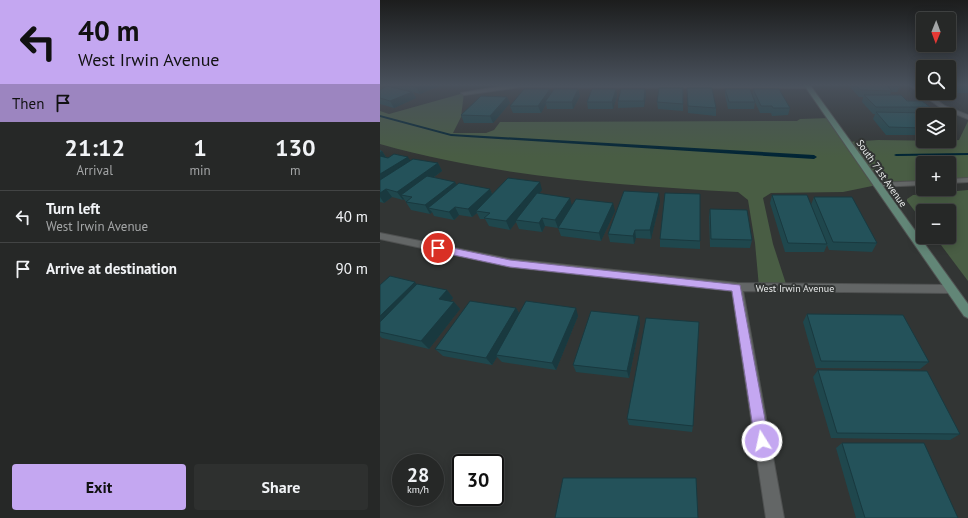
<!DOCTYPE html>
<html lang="en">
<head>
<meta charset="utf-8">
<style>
  :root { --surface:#262827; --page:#2e302f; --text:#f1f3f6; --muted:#a4a6a7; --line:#424444; --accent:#c4a7f1 }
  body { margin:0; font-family:"PT Sans",sans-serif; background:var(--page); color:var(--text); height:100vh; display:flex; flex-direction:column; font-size:15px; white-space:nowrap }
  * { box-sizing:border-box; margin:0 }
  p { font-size:13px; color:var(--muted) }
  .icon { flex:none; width:22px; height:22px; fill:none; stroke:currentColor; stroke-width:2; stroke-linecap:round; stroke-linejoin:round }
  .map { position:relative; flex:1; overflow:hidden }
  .details { display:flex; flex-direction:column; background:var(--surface); width:380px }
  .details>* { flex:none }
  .guide { background:#c4a7f1; color:#111; overflow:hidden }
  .needle { width:26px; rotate:181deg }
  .tools { position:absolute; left:536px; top:12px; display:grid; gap:8px }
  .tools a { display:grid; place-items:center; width:40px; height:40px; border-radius:4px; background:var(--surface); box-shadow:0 2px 10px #0003,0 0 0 1px var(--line); font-size:20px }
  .speed { position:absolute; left:12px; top:454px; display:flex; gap:8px; font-size:20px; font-weight:700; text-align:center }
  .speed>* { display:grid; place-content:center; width:52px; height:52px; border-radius:50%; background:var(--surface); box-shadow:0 2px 10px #0003,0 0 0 1px var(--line); line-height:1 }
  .speed small { font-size:10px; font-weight:400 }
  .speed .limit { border:2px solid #111; border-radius:6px; background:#fff; color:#111 }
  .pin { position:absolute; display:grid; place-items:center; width:34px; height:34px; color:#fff; margin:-17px; border:2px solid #fff; border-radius:50%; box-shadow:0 1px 4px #0007 }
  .me { position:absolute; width:44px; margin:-22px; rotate:350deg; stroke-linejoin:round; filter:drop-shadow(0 0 3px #0008) }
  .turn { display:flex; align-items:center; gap:14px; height:84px; padding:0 12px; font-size:18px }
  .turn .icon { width:52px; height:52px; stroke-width:2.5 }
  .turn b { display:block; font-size:28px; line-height:34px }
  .then { display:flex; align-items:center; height:38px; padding:0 12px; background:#0003; gap:8px; font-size:15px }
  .eta { display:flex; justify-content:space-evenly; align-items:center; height:68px; text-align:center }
  .eta b { font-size:24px; font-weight:700; line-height:28px }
  .button { display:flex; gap:8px; margin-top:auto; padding:8px 12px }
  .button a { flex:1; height:46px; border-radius:4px; background:var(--accent); color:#111; font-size:16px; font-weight:700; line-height:46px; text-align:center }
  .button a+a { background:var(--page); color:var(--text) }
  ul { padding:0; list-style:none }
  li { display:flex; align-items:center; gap:12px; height:52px; padding:0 12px; border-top:1px solid var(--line) }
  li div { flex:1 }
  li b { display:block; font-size:15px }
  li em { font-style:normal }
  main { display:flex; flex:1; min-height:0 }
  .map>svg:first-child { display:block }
  .green { fill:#495d44 }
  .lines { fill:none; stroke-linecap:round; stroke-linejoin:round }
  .stream { fill:#002434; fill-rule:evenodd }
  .street-casing { stroke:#4f5151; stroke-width:2 }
  .secondary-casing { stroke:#4f5151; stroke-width:2 }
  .street { fill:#636666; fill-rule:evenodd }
  .secondary { fill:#628677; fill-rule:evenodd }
  .wall { fill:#1f474d }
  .shaded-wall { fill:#19393f }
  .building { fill:#24525a; stroke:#19393f }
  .route { fill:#c4a7f1; stroke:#7f6d9d }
  .labels { text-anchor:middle; stroke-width:4; stroke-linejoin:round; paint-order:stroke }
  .street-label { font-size:10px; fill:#e7e9e9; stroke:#323534 }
</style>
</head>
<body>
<main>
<section class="details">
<div class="guide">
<div class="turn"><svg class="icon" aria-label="left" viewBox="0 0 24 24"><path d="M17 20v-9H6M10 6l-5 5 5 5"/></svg><div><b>40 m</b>West Irwin Avenue</div></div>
<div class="then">Then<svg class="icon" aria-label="arrive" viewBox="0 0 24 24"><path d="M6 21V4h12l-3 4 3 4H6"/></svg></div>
</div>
<div class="eta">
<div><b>21:12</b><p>Arrival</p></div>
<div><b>1</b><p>min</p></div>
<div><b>130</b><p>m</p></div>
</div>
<ul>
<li><svg class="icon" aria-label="left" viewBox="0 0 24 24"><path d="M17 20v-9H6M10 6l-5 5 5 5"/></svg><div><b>Turn left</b><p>West Irwin Avenue</p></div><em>40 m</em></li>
<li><svg class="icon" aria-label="arrive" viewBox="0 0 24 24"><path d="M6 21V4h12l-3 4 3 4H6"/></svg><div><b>Arrive at destination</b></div><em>90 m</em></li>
</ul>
<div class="button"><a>Exit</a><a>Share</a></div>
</section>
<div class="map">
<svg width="588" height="518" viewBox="0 0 588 518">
  <rect width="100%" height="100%" fill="#323534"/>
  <path class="green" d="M84,93L81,117L73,133H106L114,130L120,122L417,121L420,119L450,118L467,142L498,140L569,141L579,140L588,121V180L569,181V163H543V183L497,185L463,192L391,193L383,198L393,244L407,287H379L375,243L368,200L358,192C237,185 117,177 0,144V111L9,114Z
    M588,190V281L555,237H569V211H543V222L527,201V199L533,195Z"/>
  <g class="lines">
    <path class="stream" d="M0,115L71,134L434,155L437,157L434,159L71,136L0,117Z
      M588,153V155L516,156L514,155L516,154Z"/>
    <g class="street-casing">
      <path id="street" d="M129,85H429L430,86L427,88L140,87L84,95L81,93Z
        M529,85H535L543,90V93H547L565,106L588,115V119L561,108Z
        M588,178V182L569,183V179Z
        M543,181V185L497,187L493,185L497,183Z
        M0,233L130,259L357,283L570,285L574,286L575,289L574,292L570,293L363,291L404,518H386L352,291L130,267L0,239Z"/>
    </g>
    <g class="secondary-casing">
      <path id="secondary" d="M424,85H430L588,304V318L584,316Z"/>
    </g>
    <use href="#street" class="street"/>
    <use href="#secondary" class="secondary"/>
  </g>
  <path class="wall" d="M6,85H61L40,94L33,92L36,98L14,108L0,104V90L7,86Z
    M470,85H519L520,86L517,92H511L510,95L550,107L547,113L543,115V135H506L493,119L495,114H493L482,102L483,97H479L469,86Z
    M569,85H588V93H578L571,88H569Z
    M307,88L336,108V116L308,113Z
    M170,89L171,93L198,89L200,96L193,109H167L166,104L161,113H133L130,106Z
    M236,89L237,96L233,109H208L207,102Z
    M265,89L266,95L264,107L238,108V101Z
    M345,89L372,95L373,89L410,108L408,115L392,116L391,113H380L375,102L374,109H348L345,95Z
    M127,97L130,103L113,123H84L81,115Z
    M277,102L303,104V111L278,109Z
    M0,150L2,151L6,157L58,163L62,171L53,178L77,185L110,189L112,194L162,190L159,194L192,205L235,211L221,241L181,236L178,228L165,226L162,232L139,229L136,222L130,230L109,226L105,219H100L97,213L92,217L79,215L74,220L54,216L52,212L50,214L31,210L24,199L23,200L12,197L4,203L0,202Z
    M392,195L431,205L434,197L497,243L492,252L449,250L447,245L444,252H405L390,203Z
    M280,202L271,239L256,238L254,244L230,242L228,234Z
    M330,209L372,240L370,248L330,247L329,217Z
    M280,239L320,241V249L280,247Z
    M0,285H37L67,290L73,298L71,301L74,302L80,309L49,349L2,338L0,336Z
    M136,308L139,313L198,316L176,370L122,362L117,357L112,365L63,356L55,349Z
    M427,314L549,362L540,369L436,368L423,322Z
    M259,316L260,324L249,378L196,372L193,365Z
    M438,370L580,434L570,440L451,438L433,377Z
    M247,419L313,426L312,432L249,425Z
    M462,443L578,518H476L456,448Z"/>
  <path class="shaded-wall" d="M42,85H61L40,94L36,87Z
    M170,89L171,95L165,102L166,104L161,113L158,106Z
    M198,89L200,96L193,109L192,102Z
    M236,89L237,96L233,109L232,102Z
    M265,89L266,95L264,107V101Z
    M32,92L36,98L14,108L10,101Z
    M127,97L130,103L113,123L110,116Z
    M2,151L7,159L0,162V152Z
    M28,157L33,165L0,185V174Z
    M58,163L62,171L28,196L21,195L24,199L23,200L17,192Z
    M75,182L80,190L48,208L52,212L50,214L45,205Z
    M160,182L162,190L137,221L136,220V222L130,230L126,221Z
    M6,189L12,197L4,203L0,197V193Z
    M110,189L113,197L96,211L97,213L92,217L88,209Z
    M279,193L280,202L271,239L270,230Z
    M190,198L192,206L178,228L175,220Z
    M233,203L235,211L221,241L219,233Z
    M75,207L79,215L74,220L69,212Z
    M162,218L165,226L162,232L159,223Z
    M255,230L256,238L254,244L253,236Z
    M35,282L42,290L0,332V316Z
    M67,290L73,298L66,307L59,299Z
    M74,302L80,309L49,349L41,341Z
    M136,308L140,315L116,355L117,357L112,365L106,358Z
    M196,308L198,316L176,370L172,363Z
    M259,316L260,324L249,378L247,371Z"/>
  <path class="building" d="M25,85H42L36,87Z
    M476,85H519L520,86H507L512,91L481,90Z
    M580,85H588V86H582Z
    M7,86L32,92L10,101L0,98V90Z
    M279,88H303V104L277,102Z
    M307,88H332L336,108L308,106Z
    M144,89H170L158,106H130Z
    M174,89H198L192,102H165Z
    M212,89H236L232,102H207Z
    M241,89H265L264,101H238Z
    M345,89H370L375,102H349Z
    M373,89H399L410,108H393L392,106H381Z
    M484,95H521L527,101H542L550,107H496Z
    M101,96L127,97L110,116L81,115Z
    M496,112L548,113L551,115H543V128L509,127Z
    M14,154L28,157L0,174V156L8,158Z
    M33,159L58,163L17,192L6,189L0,193V180Z
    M47,176L75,182L45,205L26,202L32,197L21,195Z
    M128,178L160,182L126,221L104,218L110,213L96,211Z
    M79,183L110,189L88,209L75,207L69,212L48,208Z
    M244,191L279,193L270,230H255L253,236L228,234Z
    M157,193L190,198L175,220L162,218L159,223L136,220Z
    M285,193L320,194V241L280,239Z
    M392,195H427L447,244L408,243Z
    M434,197H472L497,243L453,242Z
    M196,199L233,203L219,233L178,228Z
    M330,209L367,210L372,240L331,239Z
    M10,276L35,282L0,316V285Z
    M37,284L67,290L59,299L74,302L41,341L0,332V322Z
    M90,301L136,308L106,358L55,349Z
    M146,301L196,308L172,363L116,355Z
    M211,311L259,316L247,371L193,365Z
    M427,314L523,315L549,362L441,361Z
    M266,318L319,322L313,426L247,419Z
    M438,370L547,371L580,434L457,433Z
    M462,443H544L578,518H485Z
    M183,478H316L318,518H175Z"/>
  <linearGradient id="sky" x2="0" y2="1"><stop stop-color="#1c1d1d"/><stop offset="0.54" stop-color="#49515c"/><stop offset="1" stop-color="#49515c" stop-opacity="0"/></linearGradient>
  <rect width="588" height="157" fill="url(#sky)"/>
  <path class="route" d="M58,245L130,260L360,285L389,441L387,446L382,448L377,446L375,441L352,291L130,267L55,251V246Z"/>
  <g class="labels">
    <g class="street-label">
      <text transform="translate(502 173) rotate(55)" y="4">South 71st Avenue</text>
      <text x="415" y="292">West Irwin Avenue</text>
    </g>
  </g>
</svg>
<div class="tools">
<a><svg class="needle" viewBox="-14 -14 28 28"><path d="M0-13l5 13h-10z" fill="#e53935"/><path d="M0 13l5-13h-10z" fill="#a4a6a7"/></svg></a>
<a><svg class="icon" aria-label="search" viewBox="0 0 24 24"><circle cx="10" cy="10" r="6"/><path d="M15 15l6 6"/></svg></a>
<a><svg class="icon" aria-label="layers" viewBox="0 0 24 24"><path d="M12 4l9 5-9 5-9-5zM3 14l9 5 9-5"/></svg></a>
<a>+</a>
<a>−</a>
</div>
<div class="speed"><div>28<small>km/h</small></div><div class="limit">30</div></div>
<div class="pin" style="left:58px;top:248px;background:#d93025"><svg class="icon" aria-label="arrive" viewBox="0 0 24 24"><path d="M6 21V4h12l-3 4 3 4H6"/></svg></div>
<svg class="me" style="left:382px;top:441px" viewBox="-20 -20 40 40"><circle r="17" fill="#c4a7f1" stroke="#fff" stroke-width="3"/><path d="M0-11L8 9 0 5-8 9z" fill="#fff"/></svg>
</div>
</main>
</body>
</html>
